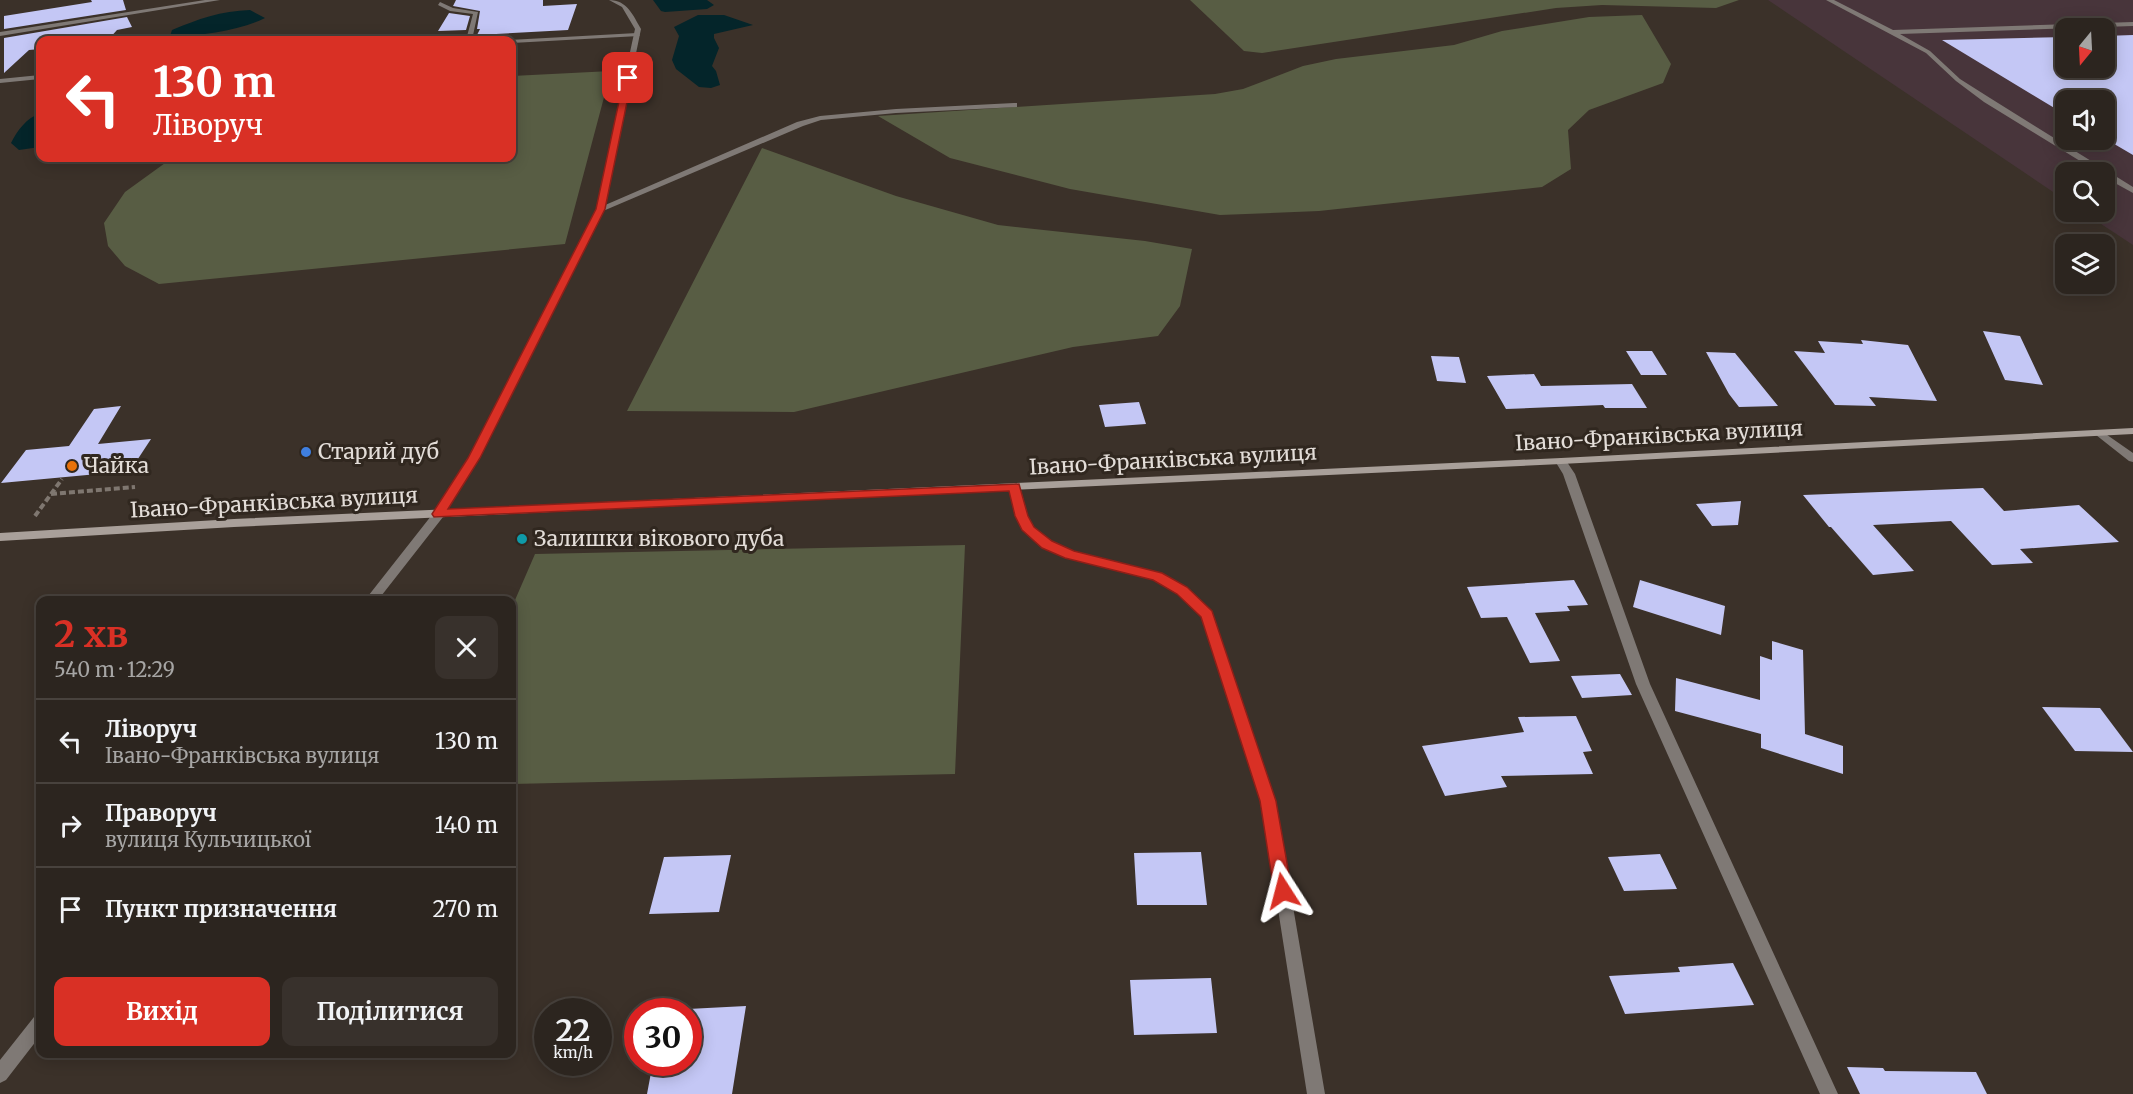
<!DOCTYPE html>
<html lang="uk">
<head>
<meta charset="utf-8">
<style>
  :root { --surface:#2c251f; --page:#38312c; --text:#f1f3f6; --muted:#a6a5a4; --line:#48423d; --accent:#d93025 }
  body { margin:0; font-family:Merriweather,serif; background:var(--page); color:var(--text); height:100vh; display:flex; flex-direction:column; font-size:22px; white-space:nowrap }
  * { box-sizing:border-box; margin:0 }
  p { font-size:20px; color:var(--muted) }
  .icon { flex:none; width:33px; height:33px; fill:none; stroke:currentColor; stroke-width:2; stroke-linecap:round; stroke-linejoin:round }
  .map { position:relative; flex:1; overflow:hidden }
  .panel { position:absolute; left:36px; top:596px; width:480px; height:462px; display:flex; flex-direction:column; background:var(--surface); border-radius:12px; box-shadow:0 3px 15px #0003,0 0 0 2px var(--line) }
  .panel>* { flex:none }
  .banner { position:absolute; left:36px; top:36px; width:480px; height:126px; border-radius:12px; box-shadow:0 3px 15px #0003,0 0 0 2px var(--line); background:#d93025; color:#fff; overflow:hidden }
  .needle { width:39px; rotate:198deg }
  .fabs { position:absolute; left:2055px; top:18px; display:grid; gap:12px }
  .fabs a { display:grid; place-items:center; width:60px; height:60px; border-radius:12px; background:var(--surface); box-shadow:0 3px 15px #0003,0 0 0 2px var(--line); font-size:30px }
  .speed { position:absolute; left:534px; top:998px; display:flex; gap:12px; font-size:30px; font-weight:700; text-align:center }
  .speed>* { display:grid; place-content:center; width:78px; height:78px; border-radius:50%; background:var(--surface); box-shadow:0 3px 15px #0003,0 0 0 2px var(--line); line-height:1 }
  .speed small { font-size:15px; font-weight:400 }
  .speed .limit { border:9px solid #d22; background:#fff; color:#111 }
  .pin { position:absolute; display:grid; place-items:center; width:51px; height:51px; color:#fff; margin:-26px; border-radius:12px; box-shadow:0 3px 9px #0006 }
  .me { position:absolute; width:66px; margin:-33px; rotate:351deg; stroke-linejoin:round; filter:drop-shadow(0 0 4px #0008) }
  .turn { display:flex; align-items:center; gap:21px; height:126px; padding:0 18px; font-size:27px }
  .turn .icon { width:78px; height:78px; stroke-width:2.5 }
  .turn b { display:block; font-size:42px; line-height:51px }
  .round { display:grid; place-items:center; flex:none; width:63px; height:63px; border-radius:12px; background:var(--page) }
  .head { display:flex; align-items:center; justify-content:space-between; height:102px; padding:0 18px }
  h1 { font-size:36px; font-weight:700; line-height:45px; color:var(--accent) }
  .button { display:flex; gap:12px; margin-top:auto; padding:12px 18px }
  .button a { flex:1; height:69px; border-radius:12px; background:var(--accent); color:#fff; font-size:24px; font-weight:700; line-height:69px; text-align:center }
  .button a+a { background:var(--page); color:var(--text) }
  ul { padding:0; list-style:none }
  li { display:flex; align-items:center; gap:18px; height:84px; padding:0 18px; border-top:2px solid var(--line) }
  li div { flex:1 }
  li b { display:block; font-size:22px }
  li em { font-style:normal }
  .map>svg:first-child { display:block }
  .industrial { fill:#48353b; fill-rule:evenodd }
  .green { fill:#585d44 }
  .water { fill:#04252a }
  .building { fill:#c4c7f5 }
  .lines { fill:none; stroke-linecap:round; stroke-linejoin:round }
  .path { stroke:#7f7770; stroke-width:4; stroke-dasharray:6 3; stroke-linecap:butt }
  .service { fill:#7f7975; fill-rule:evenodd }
  .minor { fill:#7f7975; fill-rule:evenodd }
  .secondary { fill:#a9a09a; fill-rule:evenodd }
  .route { fill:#d93025; stroke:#8d1f18; stroke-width:1.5 }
  .shop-dot { fill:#3f7fe0; stroke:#30271f; stroke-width:2 }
  .food-dot { fill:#e8710a; stroke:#30271f; stroke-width:2 }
  .culture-dot { fill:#0f9aa8; stroke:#30271f; stroke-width:2 }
  .labels { text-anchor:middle; stroke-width:6; stroke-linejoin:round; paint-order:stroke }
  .street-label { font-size:21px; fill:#e3ddd8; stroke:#30271f }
  .poi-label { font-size:21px; fill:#e3ddd8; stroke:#30271f; text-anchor:start }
</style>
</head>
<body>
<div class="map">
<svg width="2133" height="1094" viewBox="0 0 2133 1094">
  <rect width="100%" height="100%" fill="#3b3129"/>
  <path class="industrial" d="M1768,0H2133V245L2083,212H2104V172H2066L2065,200ZM2066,28H2104V68H2066ZM2066,100H2104V140H2066Z"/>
  <path class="green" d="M1190,0H1739L1716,8L1602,5L1556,8L1262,53L1244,51Z
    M1642,15L1671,64L1663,83L1589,110L1568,130L1571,169L1542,187L1319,211L1220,215L1070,189L950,158L878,116L1215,94L1243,89L1303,66L1336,59L1454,45L1502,31L1589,17Z
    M611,71L565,244L159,284L125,266L108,246L104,223L125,192L172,158H512V76Z
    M762,148L896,196L998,225L1145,241L1192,249L1180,306L1158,336L1073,347L794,412L627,411Z
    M965,545L955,774L512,784V607L535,554Z"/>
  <path class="water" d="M653,0H707L714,5L707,9L665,12L661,11Z
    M250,10L265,18C241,30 196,37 170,36L172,30C198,19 221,11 250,10Z
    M698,15H724L753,25L714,34V38L719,48L712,66L716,71L720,85L711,88L699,87L676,69L672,60L679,36L674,27Z
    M40,114V147L19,150L11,143C17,131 27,117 40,114Z"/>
  <path class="building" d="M91,0H123L126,10L4,29V16L92,2Z
    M456,0H543V6L577,4L568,30L477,35L480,29H477L480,11L453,6Z
    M449,13L470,16L466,30L438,31Z
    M127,17L132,27L117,30L108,40H40V49L29,50L4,73V38Z
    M2133,35V155L2104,138V100H2066V115L1942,40L2066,37V68H2104V36Z
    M1983,331L2020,336L2043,385L2005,380Z
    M1861,340L1908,345L1937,401L1869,397L1876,406L1835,405L1794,351L1825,353L1818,341L1863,344Z
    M1626,351H1652L1667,375H1641Z
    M1706,352L1735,353L1778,406L1739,407L1729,394Z
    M1431,356L1459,357L1466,383L1437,381Z
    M1534,374L1541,386L1632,384L1647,408H1605L1603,405L1506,409L1487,376Z
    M1139,402L1146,424L1105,427L1099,405Z
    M121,406L98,444L151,439L130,471L1,483L26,450L69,446L94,409Z
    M1983,488L2004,511L2079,505L2119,542L2020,549L2033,563L1992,565L1951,521L1873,525L1914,571L1873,575L1831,527H1829L1803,495Z
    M1741,501L1738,525L1712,526L1696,504Z
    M1574,580L1588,605L1567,606L1570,611L1535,613L1560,661L1530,663L1507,617L1481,618L1467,587Z
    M1640,580L1725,606L1721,635L1633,607Z
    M1772,641L1803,650L1805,734L1843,746V774L1761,748V734L1675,711L1676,678L1760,700V656L1772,660Z
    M1620,674L1632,695L1582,698L1571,676Z
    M2042,707L2100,708L2133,752L2075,751Z
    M1576,716L1592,751L1583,752L1593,774L1501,776L1507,787L1445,796L1422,746L1524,732L1518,717Z
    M1201,852L1207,905H1137L1134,853Z
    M1660,854L1677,889L1624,891L1608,857Z
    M731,855L719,912L649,914L664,857Z
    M1733,963L1754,1005L1625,1014L1609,976L1680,972L1678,967Z
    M1211,978L1217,1033L1134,1035L1130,980Z
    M746,1006L732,1094H647L653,1062H688V1009Z
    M1847,1067L1883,1068L1885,1071L1976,1072L1987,1094H1860Z"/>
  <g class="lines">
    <path class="path" d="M51,494L135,487
      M35,516L62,479"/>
    <path class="service" d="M1826,0H1834L1893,30L2133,22V26L1900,34L1930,51L1960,79L1990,98L2133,187V193L2104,177V172H2098L1984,102L1956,81L1926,53Z
      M440,2L453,8L478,12L472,40H466L473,14L450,11L438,5Z
      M637,33L640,35L639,36L512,43V40H509Z
      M1014,103H1017V107L896,113L821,120L803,126L603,211L596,209L797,122L820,116L896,109Z
      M2100,430L2133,453V462L2129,461L2096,435L2095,433Z
      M1014,483L1020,487L1028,516L1034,527L1051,542L1073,552L1161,573L1186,587L1212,612L1275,801L1273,805L1268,807L1263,805L1261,801L1201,617L1178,593L1153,579L1066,558L1043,548L1023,529L1016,516L1008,487Z"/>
    <path class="minor" d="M205,0H220L0,36V32Z
      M609,0C627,0 633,15 641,29L604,209L480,458L443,517L378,600H365L435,511L468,458L596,209L635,29L622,7Z
      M40,75V79L0,83V79Z
      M1561,458L1565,459L1575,474L1650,684L1838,1094H1820L1636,684L1563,474L1555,461Z
      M1268,795L1273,797L1275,801L1325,1094H1307L1261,801L1263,797Z
      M40,1015V1036L6,1080L0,1083V1060L34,1017Z"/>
    <path class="secondary" d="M2133,428V434L1561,464L234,527L0,541V533L234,519L1561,458Z"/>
  </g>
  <path class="route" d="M628,76L632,78L605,209L480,458L448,509L1019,484L1028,516L1034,527L1052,541L1074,551L1162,573L1187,587L1212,611L1276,801L1292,891L1289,897L1283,899L1277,897L1274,891L1260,801L1201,617L1177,594L1153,580L1065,558L1042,548L1022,530L1015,516L1009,491L434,517L432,514L468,458L596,209L624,78Z"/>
  <circle class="shop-dot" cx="306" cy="452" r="6"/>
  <circle class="food-dot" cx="72" cy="466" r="6"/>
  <circle class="culture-dot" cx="522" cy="539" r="6"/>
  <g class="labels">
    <g class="street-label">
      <text transform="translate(1659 436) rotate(-3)" y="7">Івано-Франківська вулиця</text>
      <text transform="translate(1173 460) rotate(-3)" y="7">Івано-Франківська вулиця</text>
      <text transform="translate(274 503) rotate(-3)" y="7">Івано-Франківська вулиця</text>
    </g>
    <g class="poi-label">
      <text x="318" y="459">Старий дуб</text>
      <text x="84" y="473">Чайка</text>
      <text x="534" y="546">Залишки вікового дуба</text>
    </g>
  </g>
</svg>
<div class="fabs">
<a><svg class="needle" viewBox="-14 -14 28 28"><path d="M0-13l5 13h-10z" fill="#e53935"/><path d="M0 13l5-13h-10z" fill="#a6a5a4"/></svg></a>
<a><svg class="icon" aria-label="sound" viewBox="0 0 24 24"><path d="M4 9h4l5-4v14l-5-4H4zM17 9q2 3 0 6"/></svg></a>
<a><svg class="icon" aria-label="search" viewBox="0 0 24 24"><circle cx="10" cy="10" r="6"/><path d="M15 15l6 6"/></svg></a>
<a><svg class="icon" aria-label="layers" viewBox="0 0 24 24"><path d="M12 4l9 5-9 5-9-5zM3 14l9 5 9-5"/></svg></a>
</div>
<div class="speed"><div>22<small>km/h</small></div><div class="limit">30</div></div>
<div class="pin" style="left:628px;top:78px;background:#d93025"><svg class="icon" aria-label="arrive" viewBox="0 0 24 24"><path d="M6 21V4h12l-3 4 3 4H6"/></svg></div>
<svg class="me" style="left:1283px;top:891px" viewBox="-20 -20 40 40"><path d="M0-17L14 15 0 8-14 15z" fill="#d93025" stroke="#fff" stroke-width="4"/></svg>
<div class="banner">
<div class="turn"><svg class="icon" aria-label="left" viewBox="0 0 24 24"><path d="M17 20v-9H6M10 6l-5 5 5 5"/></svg><div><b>130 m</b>Ліворуч</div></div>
</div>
<section class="panel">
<div class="head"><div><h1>2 хв</h1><p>540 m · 12:29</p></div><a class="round"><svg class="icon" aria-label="close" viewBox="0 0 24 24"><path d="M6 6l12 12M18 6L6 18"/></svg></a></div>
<ul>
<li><svg class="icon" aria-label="left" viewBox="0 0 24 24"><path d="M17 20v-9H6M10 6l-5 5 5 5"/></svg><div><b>Ліворуч</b><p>Івано-Франківська вулиця</p></div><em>130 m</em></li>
<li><svg class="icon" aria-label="right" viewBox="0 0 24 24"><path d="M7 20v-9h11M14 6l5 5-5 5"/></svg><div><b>Праворуч</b><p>вулиця Кульчицької</p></div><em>140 m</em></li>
<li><svg class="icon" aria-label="arrive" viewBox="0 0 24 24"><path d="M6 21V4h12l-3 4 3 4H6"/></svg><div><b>Пункт призначення</b></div><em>270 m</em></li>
</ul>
<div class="button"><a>Вихід</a><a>Поділитися</a></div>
</section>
</div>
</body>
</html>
